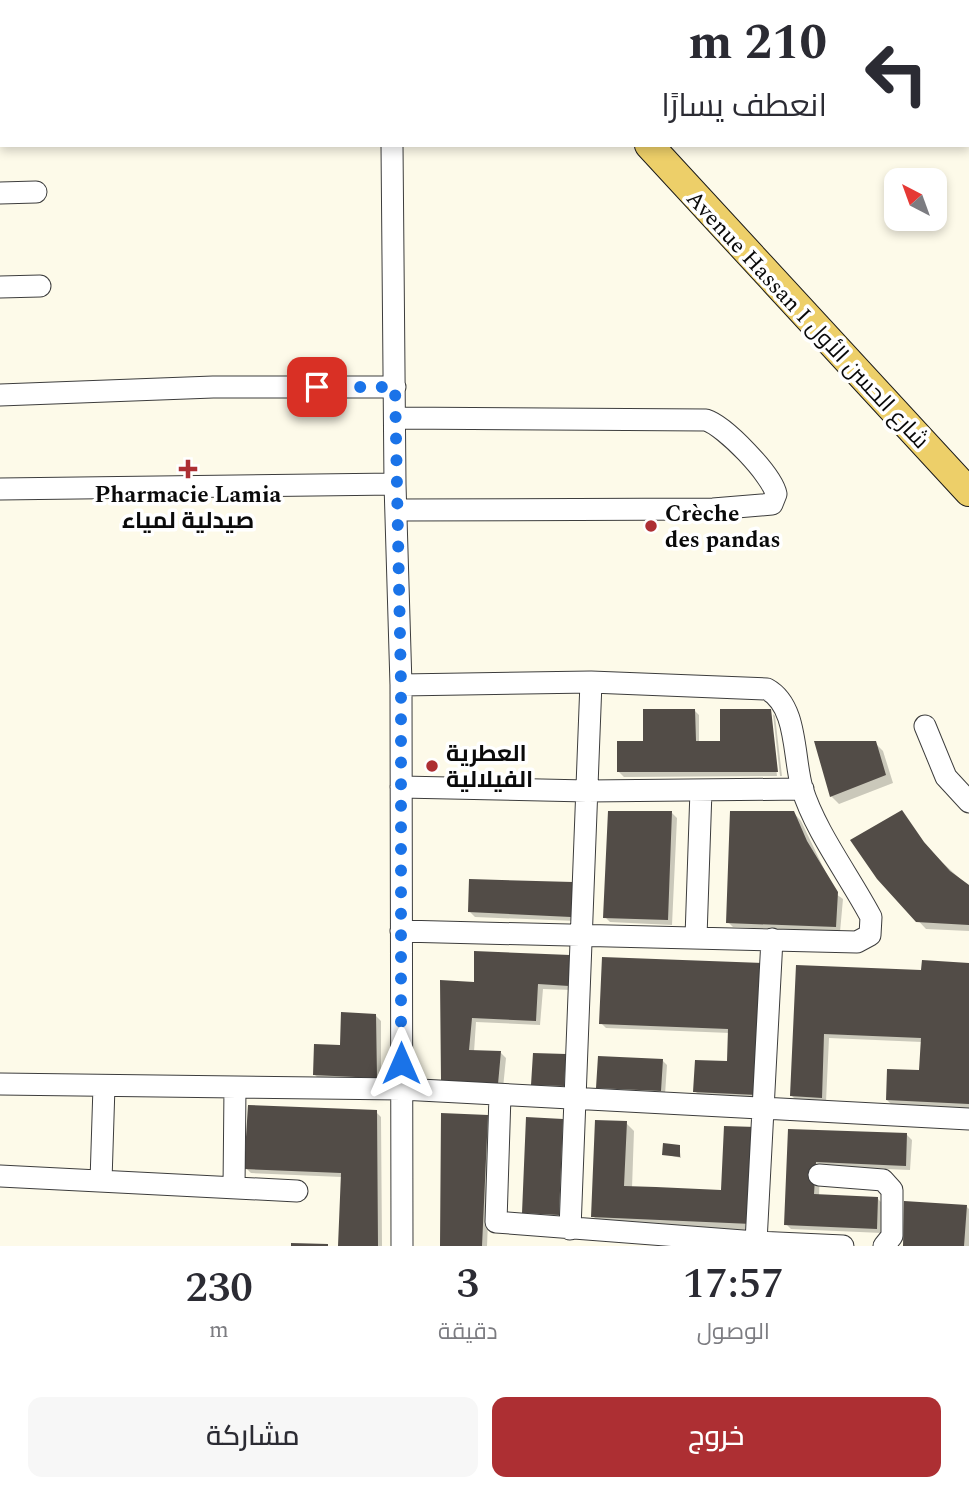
<!DOCTYPE html>
<html lang="ar">
<head>
<meta charset="utf-8">
<style>
  :root { --surface:#fff; --page:#f7f7f7; --text:#2b2b33; --muted:#7c7c81; --accent:#ad2f33 }
  body { margin:0; font-family:Spectral,Cairo,serif; background:var(--page); color:var(--text); direction:rtl; height:100vh; display:flex; flex-direction:column; font-size:26px; white-space:nowrap }
  * { box-sizing:border-box; margin:0 }
  p { font-size:23px; color:var(--muted) }
  .icon { flex:none; width:38px; height:38px; fill:none; stroke:currentColor; stroke-width:2; stroke-linecap:round; stroke-linejoin:round }
  .map { position:relative; height:1246px; overflow:hidden; direction:ltr }
  .drawer { display:flex; flex-direction:column; background:var(--surface); flex:1 }
  .drawer>* { flex:none }
  .top-card { position:absolute; left:0px; top:0px; width:970px; height:147px; box-shadow:0 4px 10px #0003; direction:rtl; background:#fff; color:var(--text); overflow:hidden }
  .needle { width:46px; rotate:319deg }
  .tools { position:absolute; left:884px; top:168px; display:grid; gap:14px }
  .tools a { display:grid; place-items:center; width:63px; height:63px; border-radius:14px; background:var(--surface); box-shadow:0 4px 10px #0003; font-size:35px }
  .pin { position:absolute; display:grid; place-items:center; width:60px; height:60px; color:#fff; margin:-30px; border-radius:14px; box-shadow:0 4px 10px #0006 }
  .me { position:absolute; width:77px; margin:-38px; rotate:0deg; stroke-linejoin:round; filter:drop-shadow(0 0 5px #0008) }
  .turn { display:flex; align-items:center; gap:24px; height:147px; padding:0 28px; font-size:32px }
  .turn .icon { width:91px; height:91px; stroke-width:2.5 }
  .turn b { display:block; font-size:49px; line-height:60px }
  .eta { display:flex; justify-content:space-evenly; align-items:center; height:119px; text-align:center }
  .eta b { font-size:42px; font-weight:600; line-height:49px }
  .primary-button { display:flex; gap:14px; margin-top:auto; padding:14px 28px }
  .primary-button a { flex:1; height:80px; border-radius:14px; background:var(--accent); color:#fff; font-size:28px; font-weight:600; line-height:80px; text-align:center }
  .primary-button a+a { background:var(--page); color:var(--text) }
  .map>svg:first-child { display:block }
  .shadow { fill:#0003 }
  .building { fill:#524c47 }
  .lines { fill:none; stroke-linecap:round; stroke-linejoin:round }
  .minor-casing { stroke:#3d3d3d; stroke-width:23 }
  .major-casing { stroke:#1b1b1b; stroke-width:30 }
  .minor { stroke:#fff; stroke-width:21 }
  .major { stroke:#edcf69; stroke-width:28 }
  .route { stroke:#1a73e8; stroke-width:12; stroke-dasharray:0 21.6 }
  .poi-dot { fill:#ad2f33; stroke:#fff; stroke-width:2.5 }
  .labels { text-anchor:middle; stroke-width:7; stroke-linejoin:round; paint-order:stroke }
  .street-label { font-size:23px; fill:#0a0a0a; stroke:#fff }
  .poi-label { font-size:23px; font-weight:bold; fill:#0a0a0a; stroke:#fff; text-anchor:start }
</style>
</head>
<body>
<div class="map">
<svg width="969" height="1246" viewBox="0 0 969 1246">
  <rect width="100%" height="100%" fill="#fdfae9"/>
  <path class="shadow" d="M694,710L699,715V743H722L770,711L777,776L624,777L619,772L645,743Z
    M773,714L775,716L782,776H780Z
    M875,743L883,751L893,783L839,804L831,796Z
    M793,812L801,821L836,894L843,899L840,932L733,927L728,922Z
    M902,812L931,852L969,887V931L926,929L878,878Z
    M672,813L677,818L672,925L610,922L605,917Z
    M572,883L576,921L475,917L470,912Z
    M569,957L573,990L543,989L540,1025L476,1022L474,1052L501,1053L506,1058L503,1088L448,1085L475,984Z
    M763,965L762,1099L700,1096L695,1091L728,1063L730,1033L606,1028L601,1023Z
    M969,965V1108L892,1105L887,1100L921,1071L922,1042L829,1038L826,1102L797,1101L792,1096L797,967L920,972Z
    M376,1016L381,1021V1083L320,1080L315,1075Z
    M565,1056L570,1061L569,1091L538,1089L533,1084Z
    M662,1060L667,1065L665,1095L603,1092L598,1087Z
    M376,1112L381,1117L382,1246H293H339L342,1177L251,1173L246,1168Z
    M487,1117L492,1122L487,1246H443Z
    M562,1120L567,1125L563,1219L528,1218L523,1213Z
    M626,1123L634,1131L632,1188L723,1192L759,1231L601,1224L593,1216Z
    M790,1130L907,1135L912,1140L910,1170L820,1166L819,1196L878,1199L883,1204L882,1233L791,1229L786,1224Z
    M679,1146L681,1158L664,1154Z
    M966,1206L969,1209V1246H904Z"/>
  <path class="building" d="M643,709H695L696,741H720V709H771L778,772H617V741H643Z
    M814,741H876L886,775L830,797Z
    M902,810L924,842L950,871L969,885V925L916,922L877,879L850,840Z
    M608,811H672L668,920L603,918Z
    M730,811H794L807,841L838,892L836,927L726,923Z
    M469,879L573,882L571,917L468,912Z
    M474,951L570,955L569,986L538,984L536,1021L472,1018L469,1050L501,1051L498,1084L441,1081L440,980L474,982Z
    M602,957L763,963L757,1095L693,1092L695,1060L727,1061L728,1029L599,1024Z
    M922,960L969,963V1104L886,1100L887,1069L919,1070L921,1038L824,1034L822,1098L790,1096L796,965L921,970Z
    M341,1012L376,1014L377,1078L313,1075L314,1044L340,1045Z
    M533,1053L566,1054L564,1086L531,1085Z
    M598,1056L663,1059L661,1091L596,1088Z
    M248,1105L377,1110L378,1246H338L341,1173L244,1169Z
    M441,1113L488,1115L482,1246H440Z
    M526,1117L563,1119L559,1215L522,1213Z
    M595,1120L627,1121L624,1186L656,1187L721,1190L724,1126L756,1127L752,1224L591,1217Z
    M788,1129L907,1133L906,1166L816,1162L814,1194L878,1197L877,1229L784,1225Z
    M663,1143L680,1145V1157L662,1155Z
    M904,1201L967,1205L964,1246H903Z
    M291,1243L328,1244V1246H291Z"/>
  <g class="lines">
    <g class="minor-casing">
      <path id="minor" d="M394,2V0
        M392,145L395,484L401,685L402,1246
        M0,193L36,192
        M0,287L40,286
        M0,395L213,387H395
        M395,418L706,420C725,426 772,475 776,494L772,504L713,509L396,510
        M0,489L395,484
        M401,685L591,682L767,689C798,706 793,757 802,788C815,831 850,877 871,917L870,935L857,942L401,931
        M925,726L946,777L969,802
        M401,787L587,791L803,789
        M696,937L701,790
        M0,1084L401,1089L969,1119
        M500,1095L496,1222L756,1242L772,939
        M819,1175L883,1180L892,1190V1236L884,1246
        M0,1176L297,1191
        M101,1181L104,1086
        M234,1188L235,1087
        M570,1229L591,682
        M756,1242L843,1246"/>
    </g>
    <g class="major-casing">
      <path id="major" d="M514,0L515,2
        M649,145L969,492"/>
    </g>
    <use href="#minor" class="minor"/>
    <use href="#major" class="major"/>
  </g>
  <g class="lines">
    <path class="route" d="M317,387H395L401,685V1063"/>
  </g>
  <g class="poi-dot">
    <path d="M184.5 458.5h7v7h7v7h-7v7h-7v-7h-7v-7h7z"/>
    <circle cx="651" cy="526" r="7"/>
    <circle cx="432" cy="766" r="7"/>
  </g>
  <g class="labels">
    <g class="street-label">
      <text transform="translate(808 319) rotate(47)" y="8">Avenue Hassan I شارع الحسن الأول</text>
    </g>
    <g class="poi-label">
      <text x="188" y="502" text-anchor="middle">Pharmacie Lamia<tspan x="188" dy="26">صيدلية لمياء</tspan></text>
      <text x="665" y="521">Crèche<tspan x="665" dy="26">des pandas</tspan></text>
      <text x="446" y="761">العطرية<tspan x="446" dy="26">الفيلالية</tspan></text>
    </g>
  </g>
</svg>
<div class="tools">
<a><svg class="needle" viewBox="-14 -14 28 28"><path d="M0-13l5 13h-10z" fill="#e53935"/><path d="M0 13l5-13h-10z" fill="#7c7c81"/></svg></a>
</div>
<div class="pin" style="left:317px;top:387px;background:#d93025"><svg class="icon" aria-label="arrive" viewBox="0 0 24 24"><path d="M6 21V4h12l-3 4 3 4H6"/></svg></div>
<svg class="me" style="left:401px;top:1063px" viewBox="-20 -20 40 40"><path d="M0-17L14 15 0 8-14 15z" fill="#1a73e8" stroke="#fff" stroke-width="4"/></svg>
<div class="top-card">
<div class="turn"><svg class="icon" aria-label="left" viewBox="0 0 24 24"><path d="M17 20v-9H6M10 6l-5 5 5 5"/></svg><div><b>210 m</b>انعطف يسارًا</div></div>
</div>
</div>
<section class="drawer">
<div class="eta">
<div><b>17:57</b><p>الوصول</p></div>
<div><b>3</b><p>دقيقة</p></div>
<div><b>230</b><p>m</p></div>
</div>
<div class="primary-button"><a>خروج</a><a>مشاركة</a></div>
</section>
</body>
</html>
